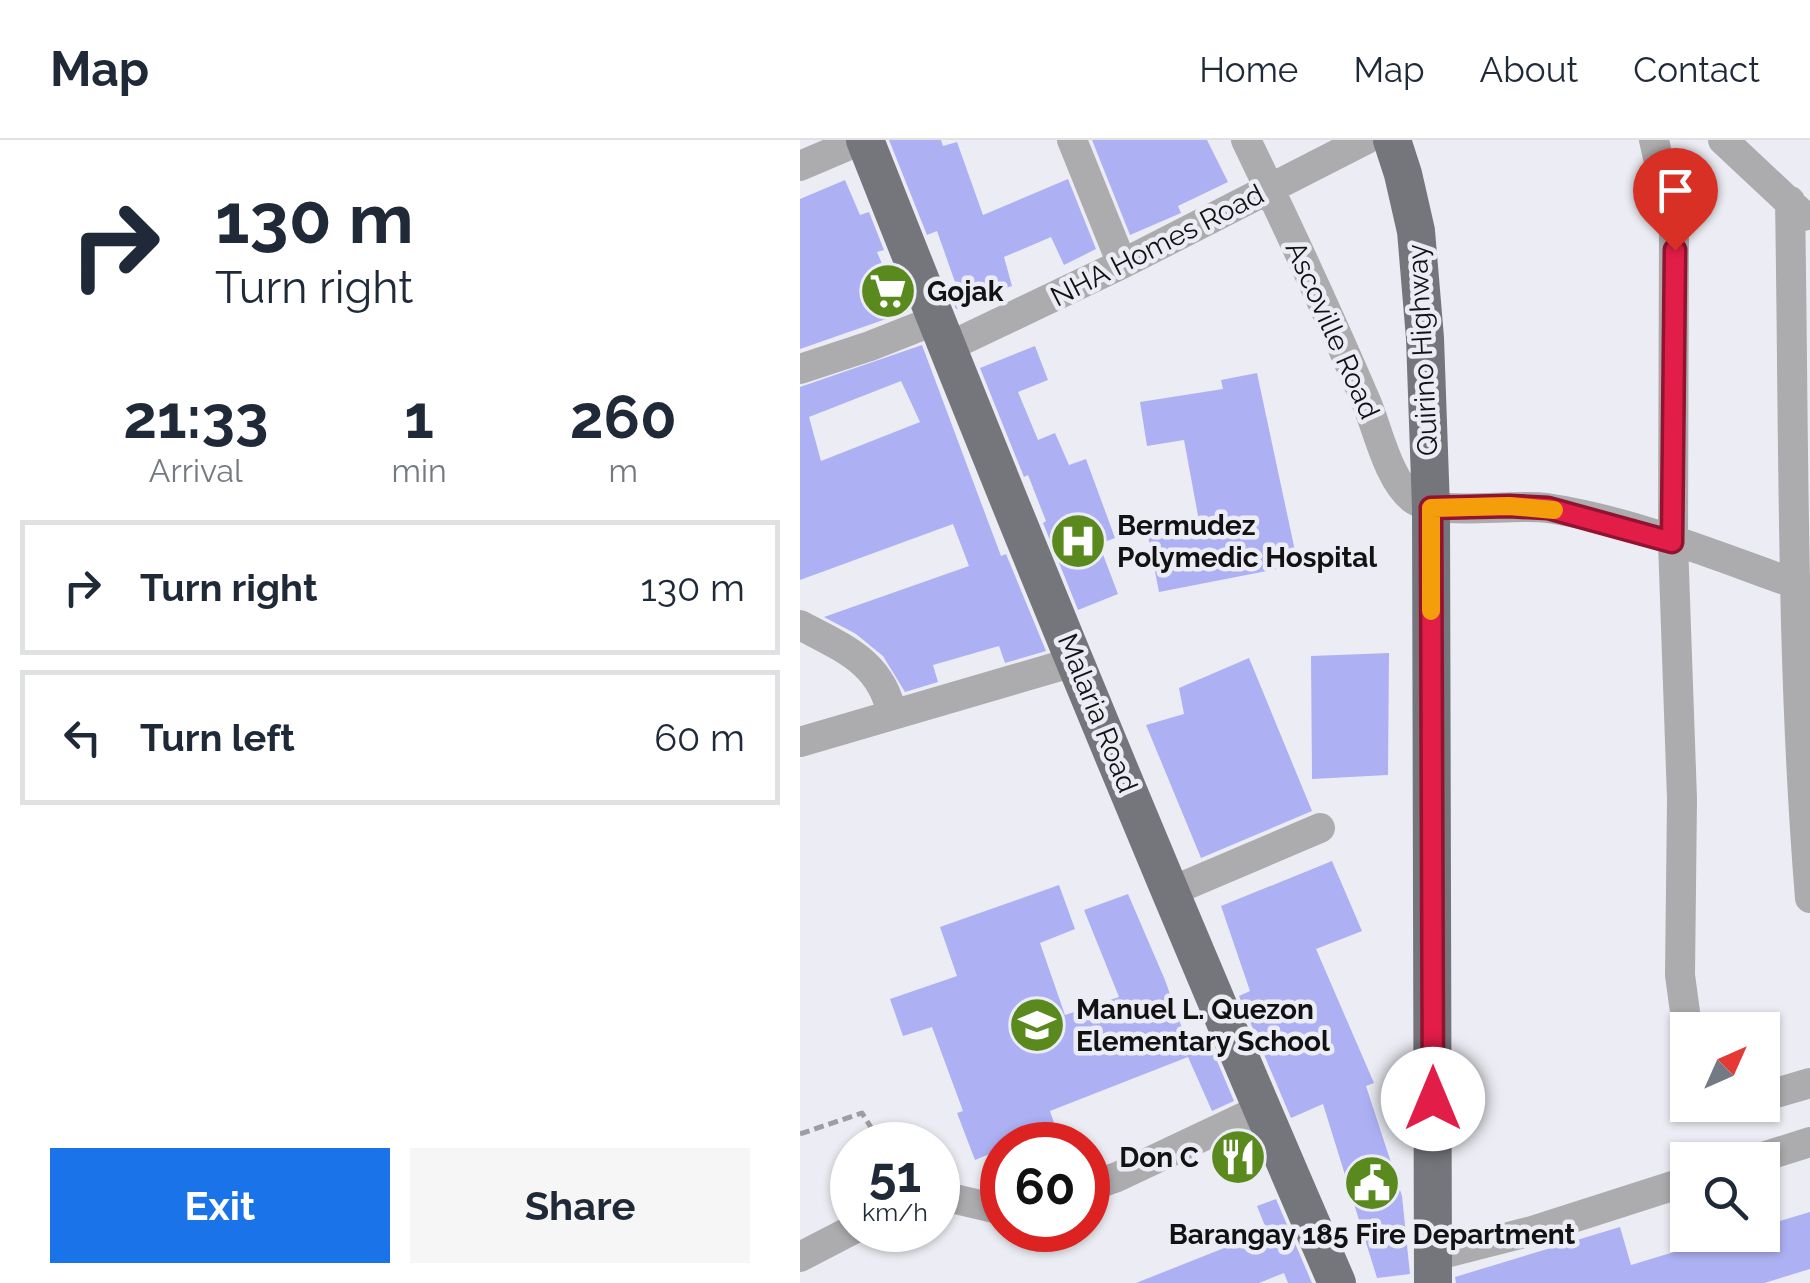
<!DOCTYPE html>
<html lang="en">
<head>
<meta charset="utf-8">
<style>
  :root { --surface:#fff; --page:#f6f6f7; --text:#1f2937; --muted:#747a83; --line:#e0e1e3; --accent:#1a73e8 }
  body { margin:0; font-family:Raleway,sans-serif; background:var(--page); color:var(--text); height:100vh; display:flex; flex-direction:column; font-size:38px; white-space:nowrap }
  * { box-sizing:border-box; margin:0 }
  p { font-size:32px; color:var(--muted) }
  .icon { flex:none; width:55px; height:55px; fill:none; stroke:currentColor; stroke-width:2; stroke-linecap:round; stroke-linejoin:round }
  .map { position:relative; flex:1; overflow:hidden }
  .details { display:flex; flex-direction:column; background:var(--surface); width:800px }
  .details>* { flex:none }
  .top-card { background:#fff; color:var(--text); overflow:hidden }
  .needle { width:65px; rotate:45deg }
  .buttons { position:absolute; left:870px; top:872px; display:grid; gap:20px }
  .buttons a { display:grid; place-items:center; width:110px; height:110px; border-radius:0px; background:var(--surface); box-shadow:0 2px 8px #0004; font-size:50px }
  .speed { position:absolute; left:30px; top:982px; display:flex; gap:20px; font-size:50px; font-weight:700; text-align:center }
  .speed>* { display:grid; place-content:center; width:130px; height:130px; border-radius:50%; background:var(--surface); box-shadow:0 2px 8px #0004; line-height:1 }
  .speed small { font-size:25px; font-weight:400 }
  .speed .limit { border:15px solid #d22; background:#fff; color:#111 }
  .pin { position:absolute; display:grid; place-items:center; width:85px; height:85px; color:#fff; margin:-102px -42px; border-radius:50% 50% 50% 0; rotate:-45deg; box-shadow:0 0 10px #0007 }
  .pin .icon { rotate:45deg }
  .me { position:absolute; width:110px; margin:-55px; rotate:0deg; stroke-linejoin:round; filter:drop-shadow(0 0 8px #0008) }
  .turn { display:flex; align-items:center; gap:35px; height:210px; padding:0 50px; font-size:45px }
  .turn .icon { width:130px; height:130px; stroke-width:2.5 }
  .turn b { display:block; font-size:70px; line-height:85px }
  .eta { display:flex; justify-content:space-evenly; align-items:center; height:170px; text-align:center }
  .eta b { font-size:60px; font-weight:700; line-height:70px }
  .cta { display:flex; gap:20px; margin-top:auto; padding:20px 50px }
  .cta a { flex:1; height:115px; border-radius:0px; background:var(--accent); color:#fff; font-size:40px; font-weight:700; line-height:115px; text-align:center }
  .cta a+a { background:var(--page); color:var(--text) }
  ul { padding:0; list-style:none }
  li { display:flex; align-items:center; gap:30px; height:135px; margin:0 20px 15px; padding:0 30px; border:5px solid var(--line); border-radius:0px }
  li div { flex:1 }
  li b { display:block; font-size:38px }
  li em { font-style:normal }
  header { display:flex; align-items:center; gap:60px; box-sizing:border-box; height:140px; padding:0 50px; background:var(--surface); border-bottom:2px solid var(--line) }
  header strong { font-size:48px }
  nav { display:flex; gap:55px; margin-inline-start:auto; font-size:35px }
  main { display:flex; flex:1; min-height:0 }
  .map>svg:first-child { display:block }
  .building { fill:#adb1f3; fill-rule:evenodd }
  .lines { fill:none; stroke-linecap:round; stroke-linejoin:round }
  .path { stroke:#9d9da2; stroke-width:5; stroke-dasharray:10 5; stroke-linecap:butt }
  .minor { stroke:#acacaf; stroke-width:30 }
  .major { stroke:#75767b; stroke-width:38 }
  .route-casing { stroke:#92132f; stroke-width:25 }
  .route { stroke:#e11d48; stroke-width:18 }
  .slow { stroke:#f59e0b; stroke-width:18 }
  .labels { text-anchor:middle; stroke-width:9; stroke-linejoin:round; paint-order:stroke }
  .street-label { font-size:28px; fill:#121214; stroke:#ecedf4 }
  .poi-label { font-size:28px; font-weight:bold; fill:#121214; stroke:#ecedf4; text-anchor:start }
</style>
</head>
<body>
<header>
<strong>Map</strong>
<nav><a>Home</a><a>Map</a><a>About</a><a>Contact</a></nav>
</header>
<main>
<section class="details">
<div class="top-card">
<div class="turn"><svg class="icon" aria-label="right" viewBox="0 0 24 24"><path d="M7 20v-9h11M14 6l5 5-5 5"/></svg><div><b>130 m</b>Turn right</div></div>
</div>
<div class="eta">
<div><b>21:33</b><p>Arrival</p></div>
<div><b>1</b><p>min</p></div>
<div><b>260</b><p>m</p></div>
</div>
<ul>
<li><svg class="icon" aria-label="right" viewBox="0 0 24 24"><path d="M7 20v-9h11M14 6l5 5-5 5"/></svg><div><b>Turn right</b></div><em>130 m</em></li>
<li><svg class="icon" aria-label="left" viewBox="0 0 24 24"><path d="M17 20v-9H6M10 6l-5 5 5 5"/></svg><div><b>Turn left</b></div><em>60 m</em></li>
</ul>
<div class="cta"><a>Exit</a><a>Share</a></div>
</section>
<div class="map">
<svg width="1010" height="1143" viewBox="0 0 1010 1143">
  <rect width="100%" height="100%" fill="#ecedf4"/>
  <path class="building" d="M89,0H141L143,6L157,2L183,75L268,39L296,109L264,125L251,97L204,117L212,146L168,160L170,165L156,169L146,144L155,142L137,91L127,95Z
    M292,0H407L428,42L378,66L381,73L330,95Z
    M45,40L60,75L69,72L84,110L77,112L97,159L103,157L109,171L0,209V59Z
    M122,205L201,416L206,414L246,511L205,523L199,506L133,525L138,542L105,552L83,516L56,494L24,477L169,426L153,384L0,440V247ZM101,241L120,282L21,321L9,277Z
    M235,206L248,240L218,252L238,300L255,293L269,325L286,319L315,398L299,404L318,454L278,470L243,383L246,381L228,335L224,337L180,228Z
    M457,233L498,425L359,452L347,391L399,381L384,300L347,306L340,262L423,249L421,240Z
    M589,513L588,635L512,639L511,516Z
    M449,518L512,671L401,718L346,585L384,574L379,548Z
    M532,721L562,791L516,809L574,943L566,946L602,1056L610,1134L577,1138L523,964L491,978L439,856L450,851L421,766Z
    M259,745L275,789L240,803L265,875L319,857L284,770L328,754L365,840L388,905L407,897L434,961L412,971L388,917L250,971L256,989L213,1005H202V1009L175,1020L157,973L163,971L132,887L103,896L90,859L157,836L140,787Z
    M449,995L458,1017L439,1027L428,1005Z
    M476,1059L512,1143H488L484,1133L459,1143H336L467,1091L457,1066Z
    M1010,1072V1129L964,1143H656L655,1137L820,1087L831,1125L930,1095H969L966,1085Z"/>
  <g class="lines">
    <path class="path" d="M0,994L62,973L82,1005"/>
    <path class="minor" d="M272,0L322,124
      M446,0C488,87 529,175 567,264C578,291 589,341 613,359C637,377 713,363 747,368C835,381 926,420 1010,449
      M854,0L874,89L873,402L882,659L880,835L888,894
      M923,0L1004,76
      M0,26L61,0
      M990,61C994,293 991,527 1010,758
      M148,207L322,124L565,0
      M0,229L70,206L136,180
      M0,485C43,508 82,522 92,575
      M0,602L277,521
      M372,751L520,688
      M962,957L1010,943
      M953,1020L1010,1002
      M288,1047L317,1037L461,969
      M138,1055L202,1070
      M634,1116L732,1091L888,1041
      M0,1117L52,1090"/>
    <path class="major" d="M65,0C216,383 373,765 537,1143
      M592,0L603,34L616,91L625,198L631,368L633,1143"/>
  </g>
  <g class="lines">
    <g class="route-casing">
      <path id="route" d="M633,959L631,368L709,366L748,368L872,402L875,110"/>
    </g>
    <use href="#route" class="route"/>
    <path class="slow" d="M631,471V368L709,366L754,370"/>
  </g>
  <defs>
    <g id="supermarket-disc" transform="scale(2.875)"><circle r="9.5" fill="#5a8a1e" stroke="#ecedf4"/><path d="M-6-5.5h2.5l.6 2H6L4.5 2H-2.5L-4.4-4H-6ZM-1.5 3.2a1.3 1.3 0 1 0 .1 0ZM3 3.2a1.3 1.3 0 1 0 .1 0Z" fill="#fff"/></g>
    <g id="hospital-disc" transform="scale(2.875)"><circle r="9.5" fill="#5a8a1e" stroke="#ecedf4"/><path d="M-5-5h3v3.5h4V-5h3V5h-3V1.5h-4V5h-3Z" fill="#fff"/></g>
    <g id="school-disc" transform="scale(2.875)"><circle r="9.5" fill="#5a8a1e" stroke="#ecedf4"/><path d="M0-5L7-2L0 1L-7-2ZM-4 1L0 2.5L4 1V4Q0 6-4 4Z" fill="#fff"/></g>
    <g id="restaurant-disc" transform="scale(2.875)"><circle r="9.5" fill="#5a8a1e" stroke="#ecedf4"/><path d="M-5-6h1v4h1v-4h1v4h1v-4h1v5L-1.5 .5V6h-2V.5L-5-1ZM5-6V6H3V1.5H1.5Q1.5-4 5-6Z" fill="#fff"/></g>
    <g id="civic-disc" transform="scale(2.875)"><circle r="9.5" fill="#5a8a1e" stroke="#ecedf4"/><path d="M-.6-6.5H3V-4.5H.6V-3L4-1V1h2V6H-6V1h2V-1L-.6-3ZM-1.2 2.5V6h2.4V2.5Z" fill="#fff"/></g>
  </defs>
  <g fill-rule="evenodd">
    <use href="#supermarket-disc" x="88" y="151"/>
    <use href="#hospital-disc" x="278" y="401"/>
    <use href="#school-disc" x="237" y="885"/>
    <use href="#restaurant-disc" x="438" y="1017"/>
    <use href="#civic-disc" x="572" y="1043"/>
  </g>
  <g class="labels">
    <g class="street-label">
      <text transform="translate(357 105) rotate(-27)" y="10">NHA Homes Road</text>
      <text transform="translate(533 190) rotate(66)" y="10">Ascoville Road</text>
      <text transform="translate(622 210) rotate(-93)" y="10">Quirino Highway</text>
      <text transform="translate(298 573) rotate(68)" y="10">Malaria Road</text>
    </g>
    <g class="poi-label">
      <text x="127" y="161">Gojak</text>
      <text x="317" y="395">Bermudez<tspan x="317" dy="32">Polymedic Hospital</tspan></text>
      <text x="276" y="879">Manuel L. Quezon<tspan x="276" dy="32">Elementary School</tspan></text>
      <text x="399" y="1027" text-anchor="end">Don C</text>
      <text x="572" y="1104" text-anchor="middle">Barangay 185 Fire Department</text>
    </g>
  </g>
</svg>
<div class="buttons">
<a><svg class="needle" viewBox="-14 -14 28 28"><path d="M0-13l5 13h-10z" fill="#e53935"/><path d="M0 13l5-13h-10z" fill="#747a83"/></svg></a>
<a><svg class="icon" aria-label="search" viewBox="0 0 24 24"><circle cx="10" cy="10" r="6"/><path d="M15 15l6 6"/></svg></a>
</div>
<div class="speed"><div>51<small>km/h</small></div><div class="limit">60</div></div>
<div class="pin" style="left:875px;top:110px;background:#d93025"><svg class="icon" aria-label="arrive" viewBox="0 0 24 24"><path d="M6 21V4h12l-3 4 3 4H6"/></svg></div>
<svg class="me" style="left:633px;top:959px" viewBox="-20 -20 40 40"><circle r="19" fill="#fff"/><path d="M0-13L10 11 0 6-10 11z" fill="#e11d48"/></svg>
</div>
</main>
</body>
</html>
